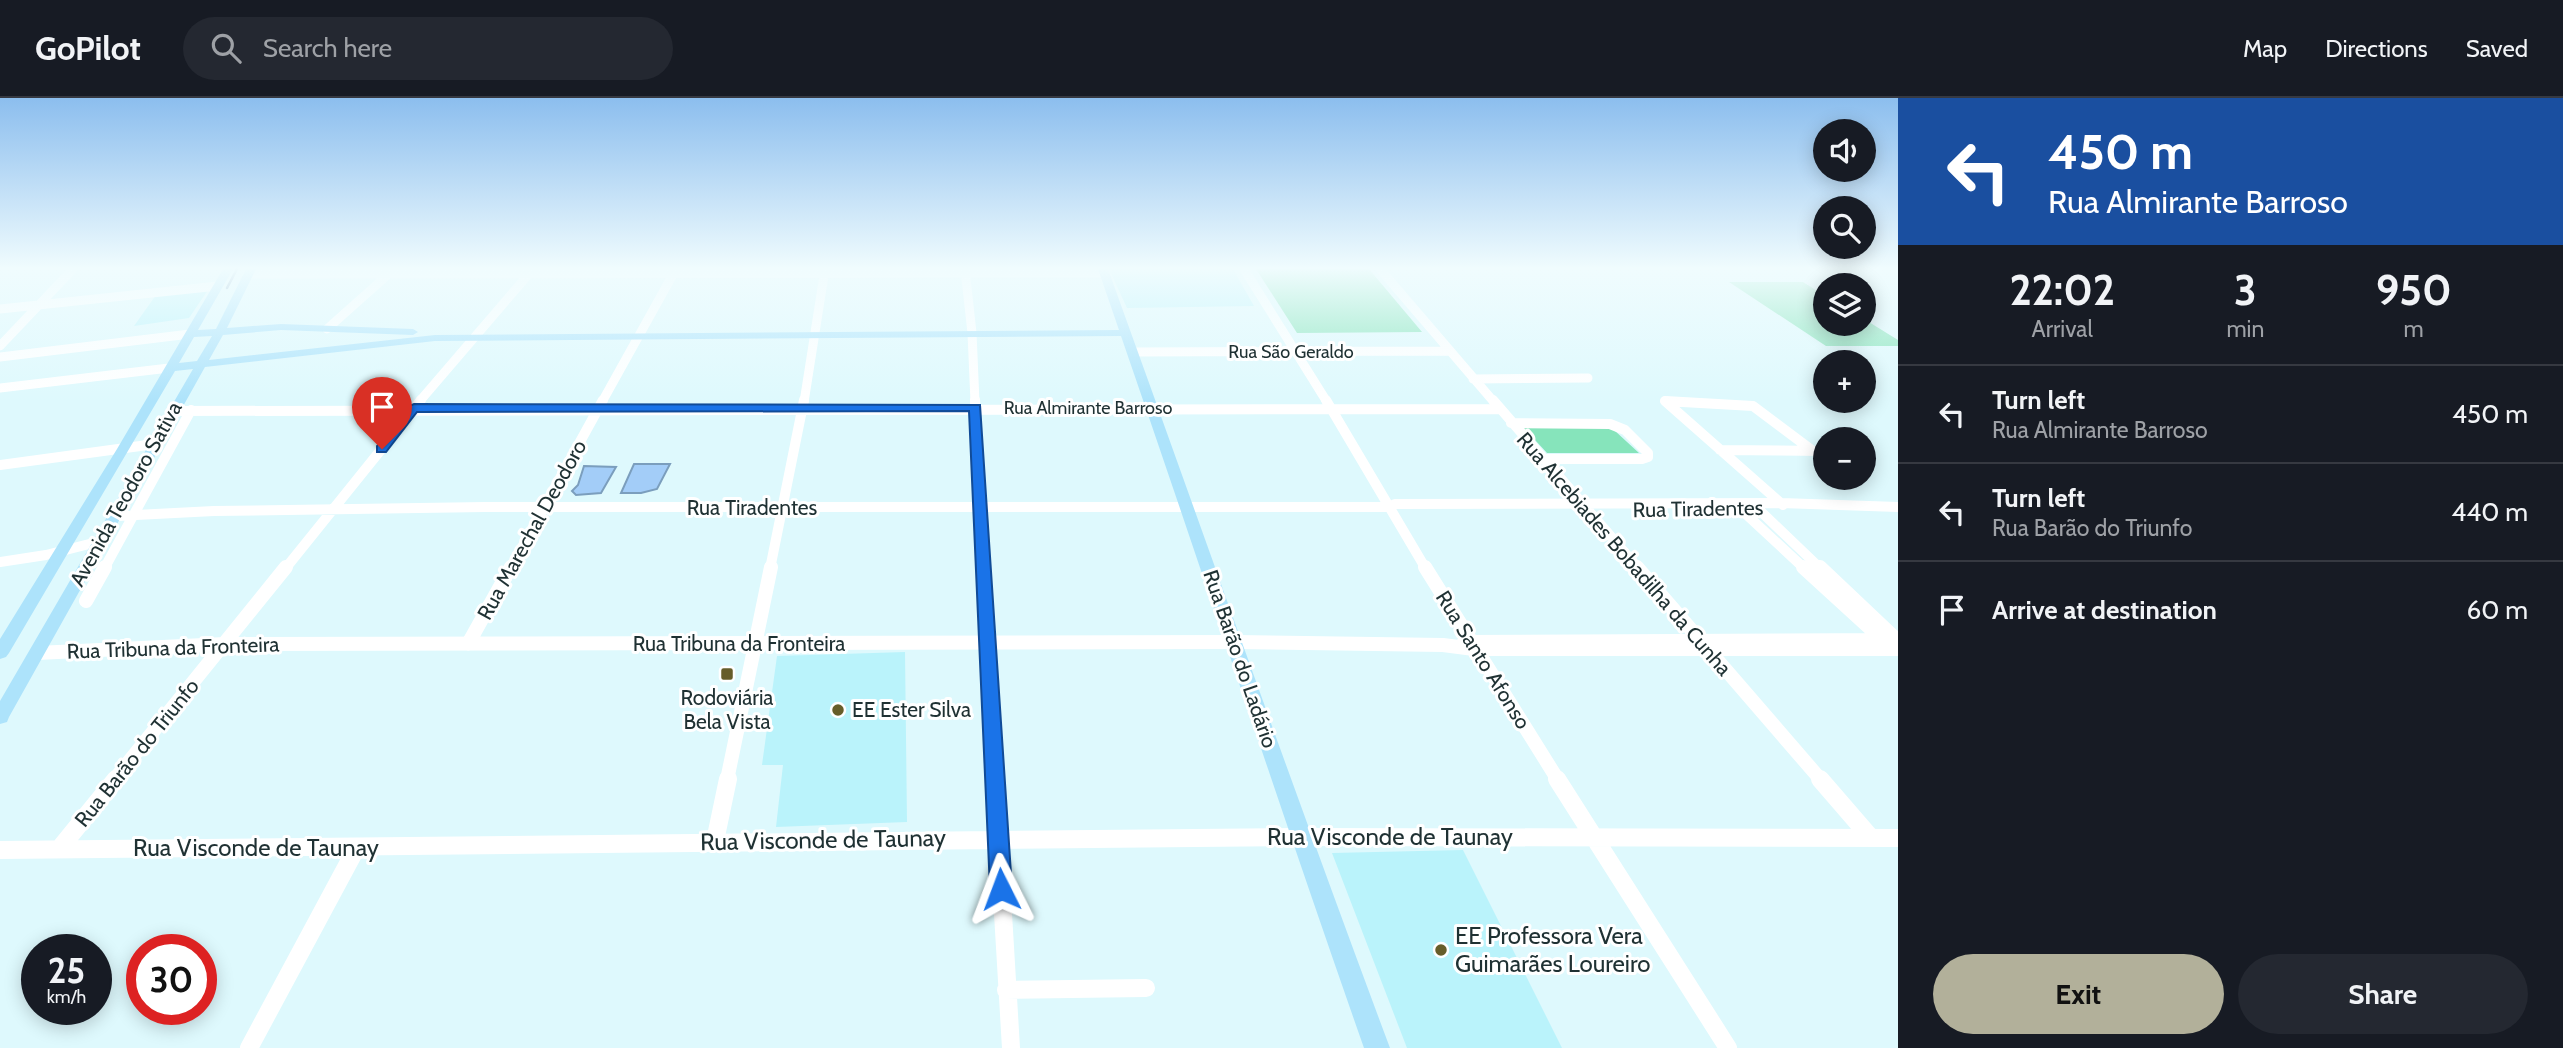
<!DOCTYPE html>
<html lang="en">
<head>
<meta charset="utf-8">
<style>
  :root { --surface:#171b24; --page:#242831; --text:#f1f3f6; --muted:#9ea1a6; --line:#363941; --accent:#b2b09a }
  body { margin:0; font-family:Cabin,sans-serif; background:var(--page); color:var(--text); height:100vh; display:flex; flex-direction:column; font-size:26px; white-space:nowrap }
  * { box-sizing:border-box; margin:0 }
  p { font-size:23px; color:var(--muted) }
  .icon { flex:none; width:38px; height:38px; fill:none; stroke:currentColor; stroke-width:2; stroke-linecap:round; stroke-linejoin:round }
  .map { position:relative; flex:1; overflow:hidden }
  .details { display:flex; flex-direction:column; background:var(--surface); width:665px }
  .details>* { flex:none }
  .banner { background:#1a4fa0; color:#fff; overflow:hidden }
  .controls { position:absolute; left:1813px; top:21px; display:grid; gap:14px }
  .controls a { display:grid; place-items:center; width:63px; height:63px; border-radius:50%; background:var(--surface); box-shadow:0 4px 18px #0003; font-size:35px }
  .speed { position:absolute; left:21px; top:836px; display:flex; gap:14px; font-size:35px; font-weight:700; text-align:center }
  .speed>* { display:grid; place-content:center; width:91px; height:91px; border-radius:50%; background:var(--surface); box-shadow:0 4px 18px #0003; line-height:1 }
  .speed small { font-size:18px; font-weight:400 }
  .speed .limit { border:10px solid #d22; background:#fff; color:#111 }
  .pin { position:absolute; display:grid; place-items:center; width:60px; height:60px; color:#fff; margin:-72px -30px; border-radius:50% 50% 50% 0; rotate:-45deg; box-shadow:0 0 7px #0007 }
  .pin .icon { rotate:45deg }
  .me { position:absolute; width:77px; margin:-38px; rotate:357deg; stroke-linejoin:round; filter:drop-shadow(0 0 5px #0008) }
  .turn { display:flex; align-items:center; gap:24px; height:147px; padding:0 35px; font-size:32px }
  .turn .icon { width:91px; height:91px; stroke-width:2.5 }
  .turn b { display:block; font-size:49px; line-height:60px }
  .eta { display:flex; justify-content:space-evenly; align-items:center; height:119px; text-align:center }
  .eta b { font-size:42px; font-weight:700; line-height:49px }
  .primary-button { display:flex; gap:14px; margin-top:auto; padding:14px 35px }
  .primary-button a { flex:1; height:80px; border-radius:42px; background:var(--accent); color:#111; font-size:28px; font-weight:700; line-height:80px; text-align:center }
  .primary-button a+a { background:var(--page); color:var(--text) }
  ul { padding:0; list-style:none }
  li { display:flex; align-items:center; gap:21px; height:98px; padding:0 35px; border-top:2px solid var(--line) }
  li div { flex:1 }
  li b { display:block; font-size:26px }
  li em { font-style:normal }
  header { display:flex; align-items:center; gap:42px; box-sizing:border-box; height:98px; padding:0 35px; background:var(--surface); border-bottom:2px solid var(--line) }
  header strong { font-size:33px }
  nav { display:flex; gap:38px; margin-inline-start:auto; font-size:24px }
  .search { width:490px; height:63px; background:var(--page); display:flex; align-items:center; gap:18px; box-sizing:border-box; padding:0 24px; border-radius:38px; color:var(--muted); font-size:26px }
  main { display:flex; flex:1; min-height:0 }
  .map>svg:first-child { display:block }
  .built { fill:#baf3fb }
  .green { fill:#86e4bb }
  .water { fill:#a3cdf8; stroke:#7b9ebd; stroke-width:2 }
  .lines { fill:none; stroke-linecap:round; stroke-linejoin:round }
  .stream { stroke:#7b9ebd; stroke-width:2.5 }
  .minor-far3 { stroke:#fff; stroke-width:9 }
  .minor-far2 { stroke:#fff; stroke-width:10 }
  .minor-far1 { stroke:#fff; stroke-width:14 }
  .minor { stroke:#fff; stroke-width:18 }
  .major { fill:#ade3fb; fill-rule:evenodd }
  .route { fill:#1a73e8; stroke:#114b97; stroke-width:2 }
  .poi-dot { fill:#665d2a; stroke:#fff; stroke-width:2.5 }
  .labels { text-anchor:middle; stroke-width:6; stroke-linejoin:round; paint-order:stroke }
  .far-street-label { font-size:18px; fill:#1f3133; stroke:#fff }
  .street-label { font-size:21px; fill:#1f3133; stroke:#fff }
  .poi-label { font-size:21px; fill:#1f3133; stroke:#fff }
  .near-street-label { font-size:24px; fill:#1f3133; stroke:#fff }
  .near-poi-label { font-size:24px; fill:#1f3133; stroke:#fff; text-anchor:start }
</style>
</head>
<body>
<header>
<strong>GoPilot</strong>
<div class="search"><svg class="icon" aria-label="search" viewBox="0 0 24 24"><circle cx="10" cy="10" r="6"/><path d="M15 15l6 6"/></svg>Search here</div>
<nav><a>Map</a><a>Directions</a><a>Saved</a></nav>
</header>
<main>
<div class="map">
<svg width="1898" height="950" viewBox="0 0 1898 950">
  <rect width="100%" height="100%" fill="#def9fd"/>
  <path class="built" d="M1109,171H1233L1254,208L1127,210Z
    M208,192L189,220L134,228L156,197Z
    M905,554L907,724L776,729L783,667H762L777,558Z
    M1463,752L1562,950H1407L1332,755Z"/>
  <path class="green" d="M1256,171H1369L1422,234L1297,235Z
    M1729,184H1803L1825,198V226H1864V221L1898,242V248H1826Z
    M1523,329H1604L1614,332L1639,355H1547Z"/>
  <path class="water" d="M634,366H670L657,391L641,395H621Z
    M584,368L616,369L601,395L576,397L572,393L578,387Z"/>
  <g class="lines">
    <path class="stream" d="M227,190L237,171"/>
    <path class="minor-far3" d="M965,171L972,235L975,304
      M1244,171L1327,304
      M1380,171L1494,304
      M248,176L1104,175
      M0,211L218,188
      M327,231L392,173
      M0,248L73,171
      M1132,254L1450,253
      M0,259L190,236
      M1473,281L1588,280
      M0,290L169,270
      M1665,303L1676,304
      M419,304L533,171
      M602,304L676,171
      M804,304L825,171"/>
    <path class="minor-far2" d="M975,302L983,471
      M1326,302L1426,471
      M1493,302L1639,471
      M1665,303L1753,308L1813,353
      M1665,303L1783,407
      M172,313L1499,311
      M1511,325L1610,326L1625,332L1648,355V359L1642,361H1542
      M1720,352L1825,353
      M0,367L155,346
      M1735,406L1805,471
      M1753,406L1821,471
      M116,418L214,413L485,409H1389L1395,406L1781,405L1898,409
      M0,464L46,457L101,443
      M104,471L191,312
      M285,471L421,302
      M510,471L603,302
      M770,471L804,302"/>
    <path class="minor-far1" d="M983,469L995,682
      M1425,469L1558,682
      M1637,469L1821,682
      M1803,469L1884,543
      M1820,469L1898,543
      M86,503L105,469
      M1464,544L1898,542
      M468,546L511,469
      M37,555L225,546L1235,544L1443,547L1474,551H1898
      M114,682L286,469
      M727,682L771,469"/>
    <path class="minor" d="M995,681L1011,950
      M1557,681L1728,950
      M1820,681L1871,740
      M715,743L728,681
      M60,750L116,681
      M0,752L1300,739L1898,740
      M1006,892L1146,890
      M249,950L357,749"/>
    <path class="major" d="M223,171H233L198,232L216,231L246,171H256L227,230L281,226L413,231L418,234L413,237L281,232L223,237L209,262L435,237L1119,232L1098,171H1108C1202,431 1293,691 1390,950H1364C1281,714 1203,475 1121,238L435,243L205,269L9,619L7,624L0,626V603L193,271L175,273L9,555L6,559L0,561V541L117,351ZM212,238L197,263L179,265L194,239Z"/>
  </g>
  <linearGradient id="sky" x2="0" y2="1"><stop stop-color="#8cbeee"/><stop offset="0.56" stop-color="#f0fcfe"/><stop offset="1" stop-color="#f0fcfe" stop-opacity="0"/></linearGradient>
  <rect width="1898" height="304" fill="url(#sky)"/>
  <path class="route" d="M414,306L980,307L1012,791L1009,798L1001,801L993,798L990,791L969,313L417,314L386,354H377V348L409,308Z"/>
  <g class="poi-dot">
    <rect x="720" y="569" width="14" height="14" rx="3.5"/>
    <circle cx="838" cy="612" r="7"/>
    <circle cx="1441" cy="852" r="7"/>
  </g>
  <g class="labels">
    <g class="far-street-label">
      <text x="1291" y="260">Rua São Geraldo</text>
      <text x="1088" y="316">Rua Almirante Barroso</text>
    </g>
    <g class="street-label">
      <text transform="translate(126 396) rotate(-61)" y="7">Avenida Teodoro Sativa</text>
      <text x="752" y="417">Rua Tiradentes</text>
      <text transform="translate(1698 411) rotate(-1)" y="7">Rua Tiradentes</text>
      <text transform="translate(532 432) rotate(-61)" y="7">Rua Marechal Deodoro</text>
      <text transform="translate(1624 456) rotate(49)" y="7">Rua Alcebiades Bobadilha da Cunha</text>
      <text x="739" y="553">Rua Tribuna da Fronteira</text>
      <text transform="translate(173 550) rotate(-2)" y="7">Rua Tribuna da Fronteira</text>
      <text transform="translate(1240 561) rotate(71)" y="7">Rua Barão do Ladário</text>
      <text transform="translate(1483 562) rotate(58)" y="7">Rua Santo Afonso</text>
      <text transform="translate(137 655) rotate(-51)" y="7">Rua Barão do Triunfo</text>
    </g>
    <g class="poi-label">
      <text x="727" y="607">Rodoviária<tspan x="727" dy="24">Bela Vista</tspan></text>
      <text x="852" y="619" text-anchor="start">EE Ester Silva</text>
    </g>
    <g class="near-street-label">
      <text x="1390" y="747">Rua Visconde de Taunay</text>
      <text transform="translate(823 742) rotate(-1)" y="8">Rua Visconde de Taunay</text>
      <text x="256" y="758">Rua Visconde de Taunay</text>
    </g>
    <g class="near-poi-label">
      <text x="1455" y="846">EE Professora Vera<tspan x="1455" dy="28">Guimarães Loureiro</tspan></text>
    </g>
  </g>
</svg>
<div class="controls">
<a><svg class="icon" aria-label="sound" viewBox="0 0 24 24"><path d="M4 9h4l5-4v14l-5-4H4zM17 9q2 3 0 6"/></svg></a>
<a><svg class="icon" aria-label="search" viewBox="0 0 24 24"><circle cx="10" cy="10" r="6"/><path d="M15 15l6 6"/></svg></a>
<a><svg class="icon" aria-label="layers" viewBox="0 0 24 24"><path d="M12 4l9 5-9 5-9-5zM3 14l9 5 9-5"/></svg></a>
<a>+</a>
<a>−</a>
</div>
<div class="speed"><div>25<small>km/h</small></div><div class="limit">30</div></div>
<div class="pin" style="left:382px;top:351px;background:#d93025"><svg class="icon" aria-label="arrive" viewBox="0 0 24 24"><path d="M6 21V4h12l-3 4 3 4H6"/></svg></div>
<svg class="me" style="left:1001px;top:791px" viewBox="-20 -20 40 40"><path d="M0-17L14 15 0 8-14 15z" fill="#1a73e8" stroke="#fff" stroke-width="4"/></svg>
</div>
<section class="details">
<div class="banner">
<div class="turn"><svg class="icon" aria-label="left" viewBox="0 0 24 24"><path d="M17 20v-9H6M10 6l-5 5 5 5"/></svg><div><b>450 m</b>Rua Almirante Barroso</div></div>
</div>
<div class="eta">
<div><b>22:02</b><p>Arrival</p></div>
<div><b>3</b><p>min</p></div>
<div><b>950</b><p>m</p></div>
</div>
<ul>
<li><svg class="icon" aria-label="left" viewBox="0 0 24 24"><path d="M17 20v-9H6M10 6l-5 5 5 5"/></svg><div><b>Turn left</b><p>Rua Almirante Barroso</p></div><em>450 m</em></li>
<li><svg class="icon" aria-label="left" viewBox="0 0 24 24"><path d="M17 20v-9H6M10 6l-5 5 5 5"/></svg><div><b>Turn left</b><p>Rua Barão do Triunfo</p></div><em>440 m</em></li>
<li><svg class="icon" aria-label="arrive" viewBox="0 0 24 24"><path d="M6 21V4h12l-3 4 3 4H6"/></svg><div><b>Arrive at destination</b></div><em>60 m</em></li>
</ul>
<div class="primary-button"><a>Exit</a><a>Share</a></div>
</section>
</main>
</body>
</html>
